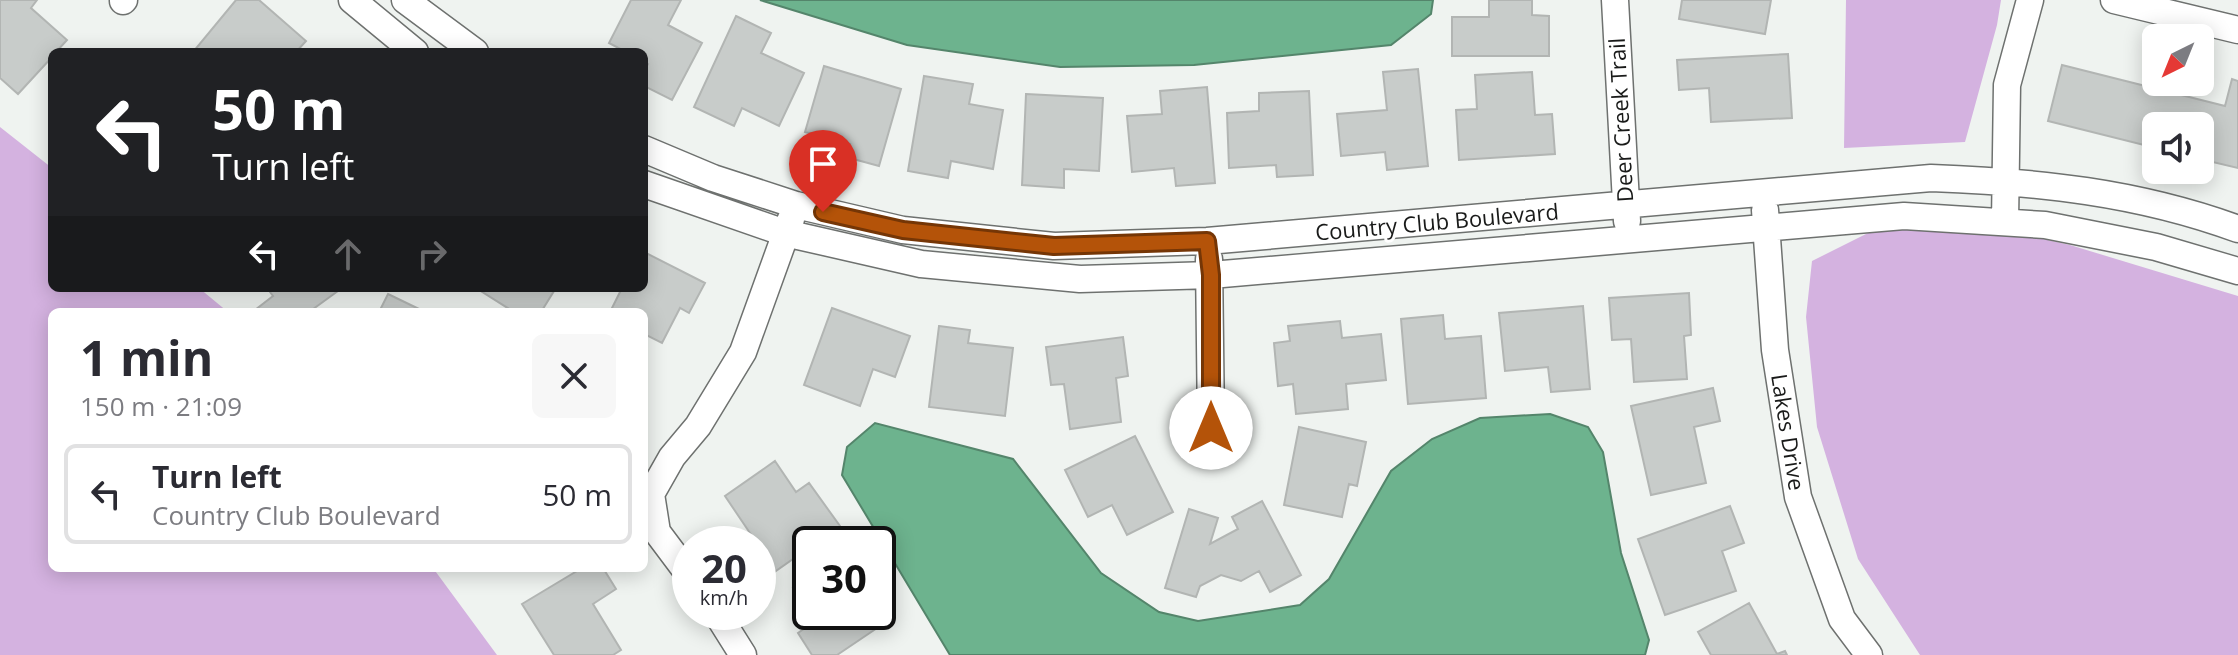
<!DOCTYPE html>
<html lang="en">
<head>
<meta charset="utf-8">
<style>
  :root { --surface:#fff; --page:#f7f7f7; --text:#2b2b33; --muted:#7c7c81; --line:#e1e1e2 }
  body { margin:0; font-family:"Open Sans",sans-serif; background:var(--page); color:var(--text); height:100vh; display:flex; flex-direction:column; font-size:30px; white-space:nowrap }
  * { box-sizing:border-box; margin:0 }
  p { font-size:26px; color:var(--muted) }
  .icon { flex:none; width:44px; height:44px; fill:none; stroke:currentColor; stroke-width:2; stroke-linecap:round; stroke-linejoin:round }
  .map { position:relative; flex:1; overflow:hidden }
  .sheet { position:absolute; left:48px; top:308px; width:600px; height:264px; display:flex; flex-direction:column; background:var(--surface); border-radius:12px; box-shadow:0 4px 20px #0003 }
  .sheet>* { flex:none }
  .top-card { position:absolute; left:48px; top:48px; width:600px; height:244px; border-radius:12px; box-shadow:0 4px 20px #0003; background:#202124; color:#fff; overflow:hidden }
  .needle { width:52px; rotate:223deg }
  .buttons { position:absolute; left:2142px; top:24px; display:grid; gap:16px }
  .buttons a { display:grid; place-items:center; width:72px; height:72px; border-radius:12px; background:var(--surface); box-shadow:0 4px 20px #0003; font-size:40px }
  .speed { position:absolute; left:672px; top:526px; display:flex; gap:16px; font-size:40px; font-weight:700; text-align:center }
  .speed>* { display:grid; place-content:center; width:104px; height:104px; border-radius:50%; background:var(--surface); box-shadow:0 4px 20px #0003; line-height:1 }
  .speed small { font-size:20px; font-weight:400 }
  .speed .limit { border:4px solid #111; border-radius:12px; background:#fff; color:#111 }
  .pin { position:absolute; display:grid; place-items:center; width:68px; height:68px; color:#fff; margin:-82px -34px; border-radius:50% 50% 50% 0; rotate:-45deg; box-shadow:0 0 8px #0007 }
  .pin .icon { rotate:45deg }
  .me { position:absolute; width:88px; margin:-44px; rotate:0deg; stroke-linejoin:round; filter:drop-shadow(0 0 6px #0008) }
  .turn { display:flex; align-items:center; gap:28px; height:168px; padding:0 32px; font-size:36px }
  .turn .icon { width:104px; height:104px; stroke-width:2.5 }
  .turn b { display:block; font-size:56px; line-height:68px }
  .lanes { display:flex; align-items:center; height:76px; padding:0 32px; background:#0003; justify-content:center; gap:40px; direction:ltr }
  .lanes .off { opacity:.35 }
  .round { display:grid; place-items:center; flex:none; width:84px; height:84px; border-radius:12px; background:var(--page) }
  .summary { display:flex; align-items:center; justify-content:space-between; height:136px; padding:0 32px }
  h1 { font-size:48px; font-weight:700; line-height:60px }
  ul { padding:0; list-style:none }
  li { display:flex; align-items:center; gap:24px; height:100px; margin:0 16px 12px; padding:0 16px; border:4px solid var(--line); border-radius:12px }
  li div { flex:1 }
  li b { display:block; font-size:30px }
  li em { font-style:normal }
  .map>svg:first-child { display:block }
  .green { fill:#d4b2e0 }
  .water { fill:#6db38e; stroke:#54856b; stroke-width:2 }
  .building { fill:#c8ccca; stroke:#b2b5b3; stroke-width:2 }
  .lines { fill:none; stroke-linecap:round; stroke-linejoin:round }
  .minor-casing { stroke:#6e716f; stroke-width:29 }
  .minor { stroke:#fff; stroke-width:26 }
  .route-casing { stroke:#753606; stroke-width:20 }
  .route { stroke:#b45309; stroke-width:14 }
  .labels { text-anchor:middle; stroke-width:6; stroke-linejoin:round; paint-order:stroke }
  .street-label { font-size:22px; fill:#191a19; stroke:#fff }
</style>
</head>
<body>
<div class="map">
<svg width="2238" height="655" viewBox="0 0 2238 655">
  <rect width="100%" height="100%" fill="#eff3f0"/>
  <path class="green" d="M1846,0H2001L1997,25L1965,142L1844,148Z
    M0,127L52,168V288H199L228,312H52V568H433L497,655H0Z
    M1973,223L2070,245L2238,296V655H1920L1858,559L1817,427L1806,317L1812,261L1878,228Z"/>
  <path class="water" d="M760,0H1433L1431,14L1391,45L1194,65L1060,67L907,45Z
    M1550,414L1588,427L1603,452L1621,553L1649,640L1645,655H950L842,475L847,447L875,423L1013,459L1101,573L1159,612L1198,621L1300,605L1329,579L1391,471L1432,439L1480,418Z"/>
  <path class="building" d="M0,0H37L31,8L67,40L56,52H52V57L18,94L0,78Z
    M236,0H259L306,41L296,52H193Z
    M631,0H681L668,25L702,43L672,100L644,86V71L648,64L644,61V52H626L609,43Z
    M1489,0H1532V15L1549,16V56H1452V17H1489Z
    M1682,0H1771L1765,34L1679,19Z
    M736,16L771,33L761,53L804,73L779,126L742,108L734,126L694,107Z
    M1788,54L1792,118L1711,122L1709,88L1679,90L1677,60Z
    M2062,65L2225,106L2232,79L2238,81V168L2200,159V126H2156V148L2048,121Z
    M824,66L901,89L879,166L846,157L850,144L805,132Z
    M1418,69L1428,166L1387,170L1385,152L1341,156L1337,114L1387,110L1383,72Z
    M1532,72L1535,115L1552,114L1555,154L1459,160L1456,110L1477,109L1475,75Z
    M924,76L973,84L969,104L1003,110L993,169L951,161L948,178L908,171Z
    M1207,87L1215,183L1176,186L1174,168L1132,172L1127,116L1162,114L1160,91Z
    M1309,91L1313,175L1277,177L1276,165L1229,168L1227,113L1259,111V93Z
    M1026,94L1103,98L1099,171L1064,169V188L1022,185Z
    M644,252L705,283L689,313L680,308L662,343L644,334V312H610L622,288H644Z
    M267,288H342L309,312H257L255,310L273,296Z
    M476,288H549L554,291L541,312H514Z
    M1689,293L1691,335L1684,336L1687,379L1634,382L1631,339L1612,340L1609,298Z
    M388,294L419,309L417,312H379Z
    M1583,306L1590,389L1551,392L1548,367L1505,371L1499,313Z
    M832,308L910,336L895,377L873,369L860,406L804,385Z
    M1443,315L1445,339L1481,336L1486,398L1408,404L1401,319Z
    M1340,321L1342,338L1381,334L1386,380L1346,384L1348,409L1296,414L1293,384L1278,386L1274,343L1290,341L1288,326Z
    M939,326L970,330L968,343L1013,348L1005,416L929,407Z
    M1123,337L1128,376L1116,378L1121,422L1070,429L1064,384L1051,385L1046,347Z
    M1713,388L1720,421L1694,427L1706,483L1651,495L1631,406Z
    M1299,427L1366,442L1357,486L1349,484L1342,517L1284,505Z
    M1135,436L1173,512L1127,535L1112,505L1088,517L1065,470Z
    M775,461L796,492L809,483L840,526L815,544H810V547L763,580L758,573V544H752L756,542L725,496Z
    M1262,501L1301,575L1270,592L1259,571L1241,581L1221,575L1200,586L1196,597L1165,588L1189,509L1218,518L1210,544L1238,529L1232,517Z
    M1730,506L1744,543L1722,551L1736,591L1665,615L1638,539Z
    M582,568H603L616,589L593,604L621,650L613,655H554L522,604Z
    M810,576V612H875L883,624L837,655H812L798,633L815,621L793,588Z
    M1749,603L1777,654L1785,651L1787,655H1711L1698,632Z"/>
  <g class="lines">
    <g class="minor-casing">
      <path id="minor" d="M352,0L415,52
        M405,0L475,52
        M1615,0L1627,221
        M2114,0L2238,30
        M123,1L124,0
        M644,149L713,178L796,205L903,230L1054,246L1207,241L1931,178C2038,182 2137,192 2238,229
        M644,184L785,233L921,264L1080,279L1211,275L1904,216L2045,225L2156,247L2238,271
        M1765,210L1775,350L1798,497L1842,619L1869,655
        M2005,222L2007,85L2030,0
        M1209,259L1211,428
        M690,576L657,532L651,494L672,457L698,426L743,352L791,219
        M716,612L743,655"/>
    </g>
    <use href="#minor" class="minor"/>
  </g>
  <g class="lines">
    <g class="route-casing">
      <path id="route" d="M823,212L903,230L1054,246L1207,241L1211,275V428"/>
    </g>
    <use href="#route" class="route"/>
  </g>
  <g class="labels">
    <g class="street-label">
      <text transform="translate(1621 120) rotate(-93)" y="8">Deer Creek Trail</text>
      <text transform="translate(1437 222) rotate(-5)" y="8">Country Club Boulevard</text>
      <text transform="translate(1788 432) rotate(81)" y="8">Lakes Drive</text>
    </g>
  </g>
</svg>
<div class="buttons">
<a><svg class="needle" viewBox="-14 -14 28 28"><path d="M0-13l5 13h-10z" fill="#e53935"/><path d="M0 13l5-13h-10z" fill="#7c7c81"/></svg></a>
<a><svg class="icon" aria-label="sound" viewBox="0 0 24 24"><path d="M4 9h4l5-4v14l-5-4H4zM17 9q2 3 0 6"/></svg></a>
</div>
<div class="speed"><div>20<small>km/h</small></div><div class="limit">30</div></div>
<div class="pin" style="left:823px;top:212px;background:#d93025"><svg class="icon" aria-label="arrive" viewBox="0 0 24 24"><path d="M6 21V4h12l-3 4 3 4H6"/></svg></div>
<svg class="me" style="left:1211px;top:428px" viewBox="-20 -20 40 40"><circle r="19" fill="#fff"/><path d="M0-13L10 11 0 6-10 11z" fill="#b45309"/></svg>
<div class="top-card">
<div class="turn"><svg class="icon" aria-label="left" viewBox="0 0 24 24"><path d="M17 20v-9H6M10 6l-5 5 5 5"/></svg><div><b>50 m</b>Turn left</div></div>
<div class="lanes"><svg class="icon" aria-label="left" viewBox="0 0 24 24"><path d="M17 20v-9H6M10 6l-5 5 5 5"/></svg><svg class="icon off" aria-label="ahead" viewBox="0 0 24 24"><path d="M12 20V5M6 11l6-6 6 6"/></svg><svg class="icon off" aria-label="right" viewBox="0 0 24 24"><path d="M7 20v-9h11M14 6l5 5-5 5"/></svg></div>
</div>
<section class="sheet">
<div class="summary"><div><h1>1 min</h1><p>150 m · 21:09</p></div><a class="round"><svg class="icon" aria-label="close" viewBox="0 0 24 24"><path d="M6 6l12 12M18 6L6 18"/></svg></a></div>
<ul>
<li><svg class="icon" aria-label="left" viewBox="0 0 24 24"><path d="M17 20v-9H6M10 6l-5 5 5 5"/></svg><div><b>Turn left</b><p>Country Club Boulevard</p></div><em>50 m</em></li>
</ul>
</section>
</div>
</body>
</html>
